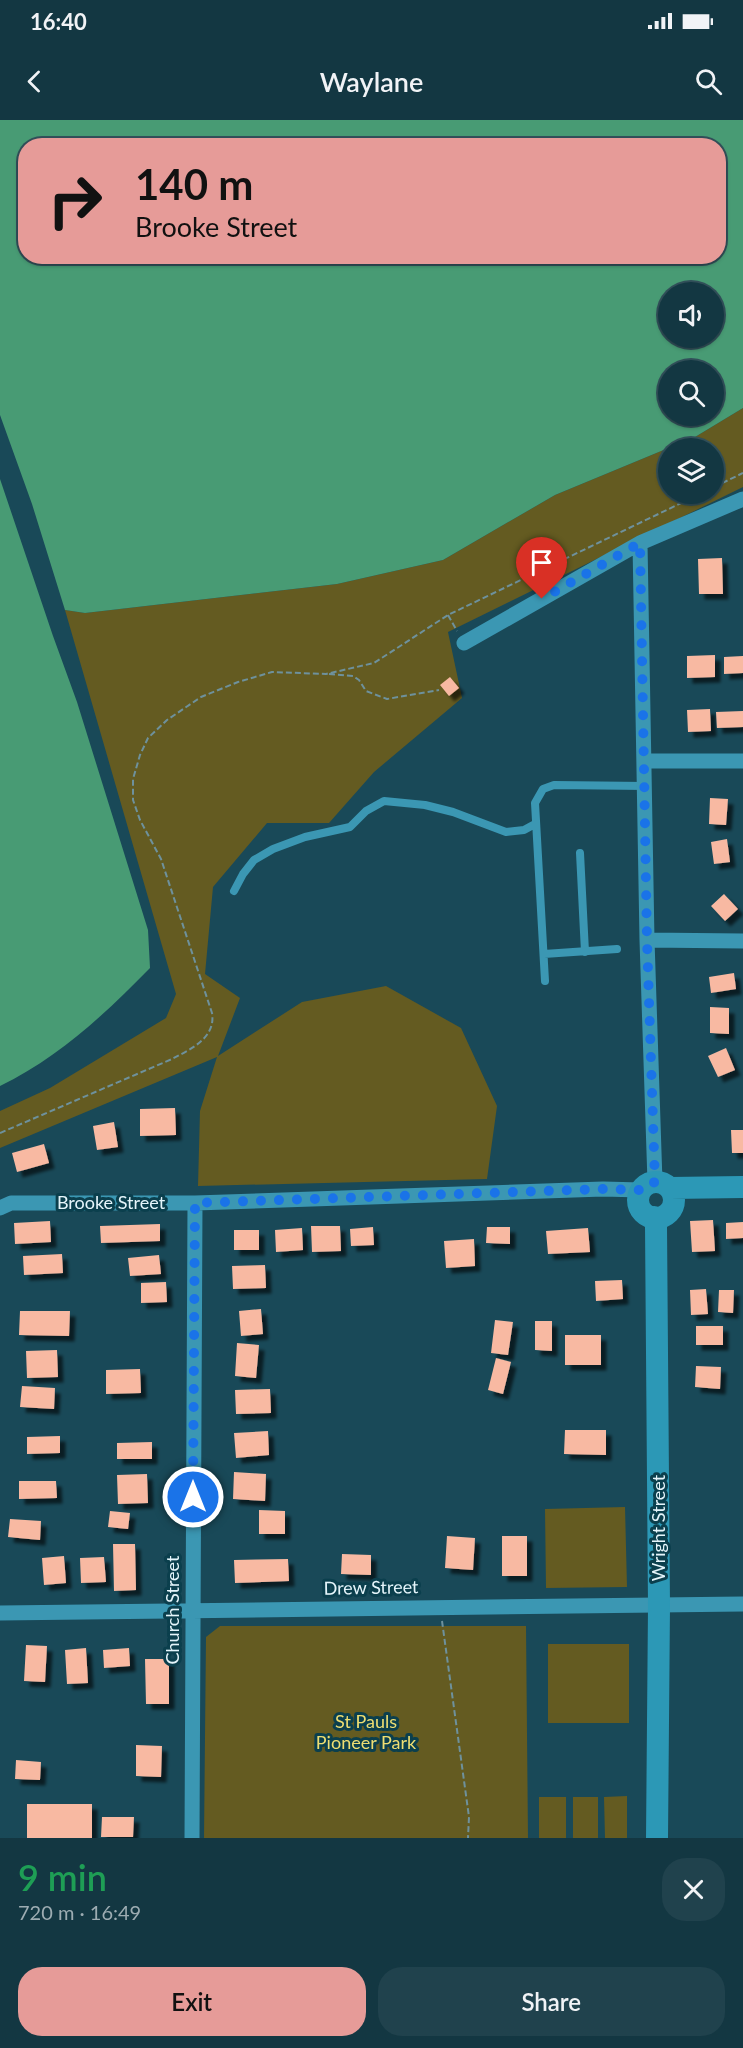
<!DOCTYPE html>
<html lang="en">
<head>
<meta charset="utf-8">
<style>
  :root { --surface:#133742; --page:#20424d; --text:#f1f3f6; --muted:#9dacb2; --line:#32515b; --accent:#e69b98 }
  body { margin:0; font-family:Lato,sans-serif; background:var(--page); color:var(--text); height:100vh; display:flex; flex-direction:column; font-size:22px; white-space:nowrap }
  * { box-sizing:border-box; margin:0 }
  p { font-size:20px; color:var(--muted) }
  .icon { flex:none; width:33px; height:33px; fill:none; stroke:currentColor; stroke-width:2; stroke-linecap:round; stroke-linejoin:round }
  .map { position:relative; height:1718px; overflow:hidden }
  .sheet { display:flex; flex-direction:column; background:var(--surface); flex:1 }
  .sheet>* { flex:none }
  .guide { position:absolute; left:18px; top:18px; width:708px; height:126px; border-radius:24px; box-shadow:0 2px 4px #0004,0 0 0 2px var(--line); background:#e69b98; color:#111; overflow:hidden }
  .fabs { position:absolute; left:658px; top:162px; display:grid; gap:12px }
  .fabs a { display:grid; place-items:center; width:66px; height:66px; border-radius:50%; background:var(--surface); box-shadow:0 2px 4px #0004,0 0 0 2px var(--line); font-size:30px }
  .pin { position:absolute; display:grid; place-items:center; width:51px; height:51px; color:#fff; margin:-62px -26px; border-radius:50% 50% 50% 0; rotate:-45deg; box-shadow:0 0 6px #0007 }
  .pin .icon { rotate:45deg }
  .me { position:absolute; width:66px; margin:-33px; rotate:0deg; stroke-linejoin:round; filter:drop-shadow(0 0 4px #0008) }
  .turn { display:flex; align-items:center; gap:21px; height:126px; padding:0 18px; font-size:27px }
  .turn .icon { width:78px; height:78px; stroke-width:2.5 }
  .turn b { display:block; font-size:42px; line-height:51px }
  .round { display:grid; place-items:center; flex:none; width:63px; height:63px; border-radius:24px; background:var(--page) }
  .headline { display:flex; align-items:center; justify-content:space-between; height:102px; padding:0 18px }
  h1 { font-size:36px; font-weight:600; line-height:45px; color:#1e9e55 }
  .button { display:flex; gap:12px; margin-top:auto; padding:12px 18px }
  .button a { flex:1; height:69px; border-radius:24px; background:var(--accent); color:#111; font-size:24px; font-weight:600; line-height:69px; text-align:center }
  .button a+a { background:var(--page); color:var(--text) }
  .status { display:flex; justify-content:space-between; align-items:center; height:42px; padding:0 30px; background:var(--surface); direction:ltr }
  .status svg { height:16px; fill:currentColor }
  header { display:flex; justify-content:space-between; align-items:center; height:78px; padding:0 18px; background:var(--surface); font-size:27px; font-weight:600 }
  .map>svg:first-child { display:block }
  .green { fill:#645b21; fill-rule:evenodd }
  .water { fill:#489b74; fill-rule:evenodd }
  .building { fill:#f8b9a2; filter:url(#shadow) }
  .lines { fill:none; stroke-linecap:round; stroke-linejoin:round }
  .path { stroke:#6e919c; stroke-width:2; stroke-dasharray:6 3; stroke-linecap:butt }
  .lane { stroke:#3b97b3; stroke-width:8 }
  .street { stroke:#3b97b3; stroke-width:15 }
  .secondary { stroke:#2c98b6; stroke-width:22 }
  .route { stroke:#1a73e8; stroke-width:10; stroke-dasharray:0 18 }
  .labels { text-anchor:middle; stroke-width:6; stroke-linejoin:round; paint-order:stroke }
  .street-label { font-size:18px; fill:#e5f5fb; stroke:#0b3f4d }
  .park-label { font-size:18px; fill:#eede72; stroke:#0b3f4d }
</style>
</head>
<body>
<div class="status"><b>16:40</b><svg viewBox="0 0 49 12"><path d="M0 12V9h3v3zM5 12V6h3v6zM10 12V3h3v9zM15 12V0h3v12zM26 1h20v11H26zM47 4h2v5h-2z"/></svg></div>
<header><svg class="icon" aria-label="back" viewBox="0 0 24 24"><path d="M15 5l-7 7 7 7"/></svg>Waylane<svg class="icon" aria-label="search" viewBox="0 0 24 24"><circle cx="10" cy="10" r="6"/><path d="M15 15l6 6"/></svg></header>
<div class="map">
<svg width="743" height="1718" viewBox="0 0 743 1718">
  <defs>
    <filter id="shadow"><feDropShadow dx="5.5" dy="5.5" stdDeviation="1.5" flood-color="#0009"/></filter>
  </defs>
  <rect width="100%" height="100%" fill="#194958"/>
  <path class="green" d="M743,288V367L448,512L462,578L374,652L329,703H267L213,767L205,854L240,878L218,936L302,882L386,866L461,908L497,986L487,1059L198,1066L200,991L217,937L0,1028V991L50,968L166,898L176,874L65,490L85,493L337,464L443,440L555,375L695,317ZM669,328H714V374H669Z
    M625,1387L627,1467L546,1468L545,1389Z
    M220,1506H526L528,1718H204L206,1517Z
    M548,1524H629V1603H548Z
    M627,1676V1718H605L604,1677Z
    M566,1677V1718H539V1677Z
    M573,1677H598V1718H573Z"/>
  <path class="water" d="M0,0H743V288L695,317L555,375L443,440L337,464L85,493L65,490L32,384L0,295ZM26,26H718V136H26ZM669,172H714V218H669ZM669,250H714V296H669Z
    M0,359L53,516L77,582L148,810L150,848C105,894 58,938 0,966Z"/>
  <path class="building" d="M722,438L723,474H699L698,439Z
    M715,535V557L687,558V536Z
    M743,536V553L724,554V537Z
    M450,557L459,568L449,576L440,565Z
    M710,589L711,611L688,612L687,590Z
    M743,591V607L717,608L716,592Z
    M710,678L728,679L726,705L709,704Z
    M727,719L730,742L714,744L711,722Z
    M724,774L738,789L725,801L711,786Z
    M734,853L736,869L711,873L709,857Z
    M710,887L729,888V914L710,913Z
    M726,928L735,950L718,957L708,936Z
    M175,988L176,1015L140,1016V989Z
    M114,1002L118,1027L97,1030L93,1006Z
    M731,1010H743V1033H732Z
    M44,1024L49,1043L17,1052L12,1033Z
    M713,1100L715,1131L692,1132L690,1101Z
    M50,1101L51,1122L15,1124L14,1103Z
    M743,1102V1118L726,1119V1103Z
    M160,1104V1121L101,1123L100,1106Z
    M311,1106H340L341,1131L312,1132Z
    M373,1107L374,1125L351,1126L350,1109Z
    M487,1107H510V1124L486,1123Z
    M302,1108L303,1130L276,1132L275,1110Z
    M588,1108L590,1132L548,1134L546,1111Z
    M234,1110H259V1130H234Z
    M474,1119L475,1146L446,1148L444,1121Z
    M62,1134L63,1153L24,1155L23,1136Z
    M159,1135L161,1154L130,1156L128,1138Z
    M265,1145L266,1168L233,1169L232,1146Z
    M622,1160L623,1179L596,1181L595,1161Z
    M166,1162L167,1182L141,1183V1163Z
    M706,1169L708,1194L691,1195L690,1170Z
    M719,1170H734L733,1193L718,1192Z
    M261,1189L263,1214L241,1216L239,1191Z
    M20,1191H70L69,1216L19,1215Z
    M495,1200L513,1202L508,1235L491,1233Z
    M535,1201H552V1231L535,1230Z
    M696,1206H723V1225H696Z
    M565,1215H601V1245H565Z
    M237,1223L259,1225L256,1258L235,1256Z
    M57,1230L58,1257L27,1258L26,1231Z
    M496,1238L511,1242L503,1274L488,1270Z
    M696,1246L721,1247L720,1269L695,1267Z
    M140,1249L141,1273L106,1274V1250Z
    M22,1266L55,1268L54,1289L20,1287Z
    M270,1269L271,1293L236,1294L235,1270Z
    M565,1310H606V1335L564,1334Z
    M268,1311L269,1335L236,1338L234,1313Z
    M60,1316V1333L27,1334V1317Z
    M152,1322V1339H117V1323Z
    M234,1352L266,1354L265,1381L233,1379Z
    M147,1354L148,1383L118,1384L117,1355Z
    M19,1361H56L57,1378L19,1379Z
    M259,1390L285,1391V1414H259Z
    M110,1391L130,1393L128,1409L108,1407Z
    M10,1399L41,1401L40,1420L8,1417Z
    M447,1416L475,1418L473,1450L445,1448Z
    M502,1416H527V1456H502Z
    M113,1424H135L136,1470L114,1471Z
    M342,1434L371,1435V1455L341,1454Z
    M64,1436L66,1463L44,1465L42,1438Z
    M104,1437L106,1462L81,1463L80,1438Z
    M288,1439L289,1461L235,1463L234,1440Z
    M26,1525L47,1526L45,1562L24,1561Z
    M86,1528L88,1563L67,1564L65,1530Z
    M129,1528L130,1546L104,1548L103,1530Z
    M145,1539H169V1584H146Z
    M136,1625L162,1626L161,1657L136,1656Z
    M16,1640L41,1642L40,1660L15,1659Z
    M27,1684H92V1718H27Z
    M102,1697H134L133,1717H101Z"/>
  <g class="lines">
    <path class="path" d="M714,367L743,353
      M448,495L457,511
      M329,554L353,556L359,560L366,571L387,579L439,570
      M0,1013L172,939C191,929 216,918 212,893L161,739L140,700L133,680V659L140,635L148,618L167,600L201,577L238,562L272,552L326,554L374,543L448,495L700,374
      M442,1501L469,1697L468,1718"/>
    <path class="lane" d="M580,733L585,832
      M234,771L243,754L254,740L273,729L305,717L350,707L366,691L384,681L425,685L453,692L506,712L524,710L535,704
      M544,834L617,829
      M545,861L535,683L543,669L554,665L646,666"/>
    <path class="street" d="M640,423L647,820L655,1062
      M464,523L640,423L743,379
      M645,641H743
      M647,820L743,821
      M0,1088L11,1083H195L603,1069L641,1070
      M0,1493L743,1484
      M192,1718L195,1083"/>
    <path class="secondary" d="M638 1080a18 18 0 1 1 36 0a18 18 0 1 1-36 0Z
      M670,1068L743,1067
      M654,1097L656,1106L659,1486L657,1718"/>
  </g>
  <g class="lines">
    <path class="route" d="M193,1377L195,1083L603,1069L642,1070L645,1066L655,1062L647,820L640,423L542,479"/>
  </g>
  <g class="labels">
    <g class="street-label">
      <text x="111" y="1089">Brooke Street</text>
      <text transform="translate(659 1408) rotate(-90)" y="6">Wright Street</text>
      <text transform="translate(371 1468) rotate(-1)" y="6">Drew Street</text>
      <text transform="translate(173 1490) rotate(-90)" y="6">Church Street</text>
    </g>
    <g class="park-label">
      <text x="366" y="1608">St Pauls<tspan x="366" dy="21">Pioneer Park</tspan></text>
    </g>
  </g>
</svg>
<div class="fabs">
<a><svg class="icon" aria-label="sound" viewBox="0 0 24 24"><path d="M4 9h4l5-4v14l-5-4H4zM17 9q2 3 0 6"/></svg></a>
<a><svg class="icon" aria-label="search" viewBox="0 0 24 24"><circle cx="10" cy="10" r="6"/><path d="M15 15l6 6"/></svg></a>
<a><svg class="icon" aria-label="layers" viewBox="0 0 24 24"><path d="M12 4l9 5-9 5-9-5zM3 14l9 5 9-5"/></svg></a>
</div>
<div class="pin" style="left:542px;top:479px;background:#d93025"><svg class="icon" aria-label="arrive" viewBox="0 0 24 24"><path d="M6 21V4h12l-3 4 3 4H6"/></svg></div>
<svg class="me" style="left:193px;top:1377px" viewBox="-20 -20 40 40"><circle r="17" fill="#1a73e8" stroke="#fff" stroke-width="3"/><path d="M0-11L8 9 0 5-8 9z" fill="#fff"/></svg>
<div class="guide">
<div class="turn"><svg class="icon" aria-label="right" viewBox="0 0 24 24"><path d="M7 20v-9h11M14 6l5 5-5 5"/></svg><div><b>140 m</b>Brooke Street</div></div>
</div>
</div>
<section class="sheet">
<div class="headline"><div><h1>9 min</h1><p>720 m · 16:49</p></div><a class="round"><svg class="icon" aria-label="close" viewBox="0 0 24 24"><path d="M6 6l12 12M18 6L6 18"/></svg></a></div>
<div class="button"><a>Exit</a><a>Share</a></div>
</section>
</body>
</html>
